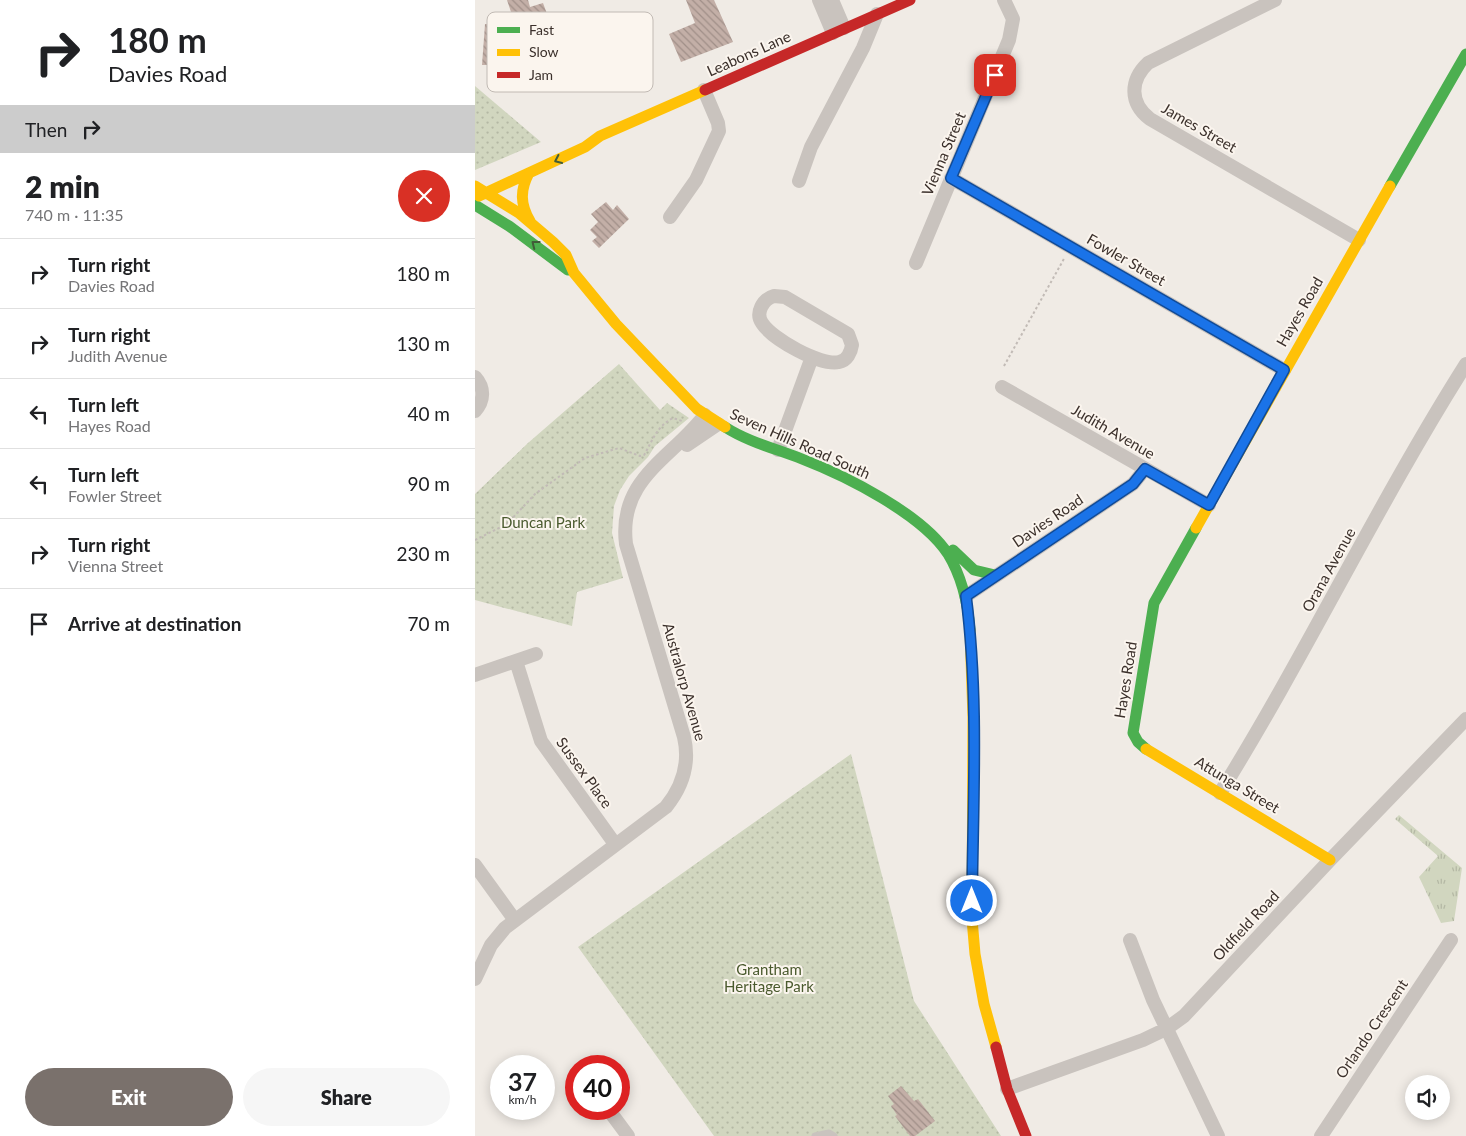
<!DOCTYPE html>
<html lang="en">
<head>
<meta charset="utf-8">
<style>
  :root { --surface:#fff; --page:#f6f6f6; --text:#202124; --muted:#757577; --line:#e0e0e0; --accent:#7a716c }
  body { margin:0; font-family:Lato,sans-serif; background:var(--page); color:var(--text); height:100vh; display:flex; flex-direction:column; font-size:19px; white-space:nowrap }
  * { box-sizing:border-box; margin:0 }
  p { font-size:16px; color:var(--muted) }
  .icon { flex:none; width:28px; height:28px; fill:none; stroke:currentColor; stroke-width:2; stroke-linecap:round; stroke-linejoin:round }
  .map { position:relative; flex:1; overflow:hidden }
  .details { display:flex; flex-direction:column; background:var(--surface); width:475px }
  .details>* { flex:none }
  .banner { background:#fff; color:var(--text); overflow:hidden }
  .tools { position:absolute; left:930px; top:1075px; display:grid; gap:10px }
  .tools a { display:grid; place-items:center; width:45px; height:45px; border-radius:50%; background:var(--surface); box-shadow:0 2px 12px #0003; font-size:25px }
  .speed { position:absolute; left:15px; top:1055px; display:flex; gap:10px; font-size:25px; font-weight:700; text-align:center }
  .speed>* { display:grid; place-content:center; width:65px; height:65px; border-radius:50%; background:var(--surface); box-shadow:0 2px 12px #0003; line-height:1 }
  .speed small { font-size:12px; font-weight:400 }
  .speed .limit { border:8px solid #d22; background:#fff; color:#111 }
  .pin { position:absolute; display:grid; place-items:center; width:42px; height:42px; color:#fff; margin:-21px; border-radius:10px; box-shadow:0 2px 8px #0006 }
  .me { position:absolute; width:55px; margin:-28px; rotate:0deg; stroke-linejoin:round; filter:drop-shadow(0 0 4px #0008) }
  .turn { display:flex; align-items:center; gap:18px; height:105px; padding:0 25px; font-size:22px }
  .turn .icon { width:65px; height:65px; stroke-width:2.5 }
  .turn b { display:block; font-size:35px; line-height:42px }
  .then { display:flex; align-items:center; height:48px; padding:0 25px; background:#0003; gap:10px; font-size:19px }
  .round { display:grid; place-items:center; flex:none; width:52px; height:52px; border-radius:26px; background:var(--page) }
  .summary { display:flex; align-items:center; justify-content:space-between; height:85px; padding:0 25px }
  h1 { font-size:30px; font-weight:800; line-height:38px }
  .button { display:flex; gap:10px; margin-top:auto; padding:10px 25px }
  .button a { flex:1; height:58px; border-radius:30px; background:var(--accent); color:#fff; font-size:20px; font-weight:800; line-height:58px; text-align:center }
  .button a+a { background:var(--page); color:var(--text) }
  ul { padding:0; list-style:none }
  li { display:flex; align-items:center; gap:15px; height:70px; padding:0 25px; border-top:1px solid var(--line) }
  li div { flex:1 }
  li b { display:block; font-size:19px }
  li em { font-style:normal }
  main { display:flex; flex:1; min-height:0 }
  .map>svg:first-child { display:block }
  .grass { fill:url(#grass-tufts) }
  .park { fill:url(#park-dots) }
  .building { fill:url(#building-back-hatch) }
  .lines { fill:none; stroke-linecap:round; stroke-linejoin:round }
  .path { stroke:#c2bbb6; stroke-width:2; stroke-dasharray:2.5 2.5; stroke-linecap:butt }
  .lane { stroke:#c9c3be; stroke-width:7 }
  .street { stroke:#c9c3be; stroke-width:14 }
  .fast { stroke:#4caf50; stroke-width:11 }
  .slow { stroke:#ffc107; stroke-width:11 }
  .jam { stroke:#c62828; stroke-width:11 }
  .oneway { stroke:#415c38 }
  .route-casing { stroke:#114b97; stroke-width:12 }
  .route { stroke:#1a73e8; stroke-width:9 }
  .labels { text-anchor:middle; stroke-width:4; stroke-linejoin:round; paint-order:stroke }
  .street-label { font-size:15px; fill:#3b302b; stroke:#fbf5ee }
  .park-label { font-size:15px; fill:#4a5a2e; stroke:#fbf5ee }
  .key { fill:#fbf5ee; stroke:#c1bab4; stroke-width:1 }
  .key-label { font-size:14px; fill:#3b302b }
</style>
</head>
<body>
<main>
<section class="details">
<div class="banner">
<div class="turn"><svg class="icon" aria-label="right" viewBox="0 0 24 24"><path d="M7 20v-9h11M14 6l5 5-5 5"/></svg><div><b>180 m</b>Davies Road</div></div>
<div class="then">Then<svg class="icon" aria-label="right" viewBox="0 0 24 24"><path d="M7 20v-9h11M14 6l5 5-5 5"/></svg></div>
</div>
<div class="summary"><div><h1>2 min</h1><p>740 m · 11:35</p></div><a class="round" style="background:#d93025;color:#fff"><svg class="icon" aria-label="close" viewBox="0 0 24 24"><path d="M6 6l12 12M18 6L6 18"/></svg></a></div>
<ul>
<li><svg class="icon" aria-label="right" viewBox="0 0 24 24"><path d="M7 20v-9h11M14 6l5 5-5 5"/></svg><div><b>Turn right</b><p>Davies Road</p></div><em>180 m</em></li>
<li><svg class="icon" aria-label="right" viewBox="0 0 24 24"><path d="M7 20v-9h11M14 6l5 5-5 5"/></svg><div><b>Turn right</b><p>Judith Avenue</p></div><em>130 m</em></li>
<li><svg class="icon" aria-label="left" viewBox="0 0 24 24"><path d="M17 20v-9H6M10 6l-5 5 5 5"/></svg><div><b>Turn left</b><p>Hayes Road</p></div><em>40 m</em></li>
<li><svg class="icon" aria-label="left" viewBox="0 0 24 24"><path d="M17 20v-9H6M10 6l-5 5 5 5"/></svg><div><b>Turn left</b><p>Fowler Street</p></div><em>90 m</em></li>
<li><svg class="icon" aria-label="right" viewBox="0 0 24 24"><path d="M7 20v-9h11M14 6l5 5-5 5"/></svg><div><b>Turn right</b><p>Vienna Street</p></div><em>230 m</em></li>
<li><svg class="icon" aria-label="arrive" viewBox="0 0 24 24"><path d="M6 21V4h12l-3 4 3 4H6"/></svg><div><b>Arrive at destination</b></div><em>70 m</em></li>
</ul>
<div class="button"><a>Exit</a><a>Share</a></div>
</section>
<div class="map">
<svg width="991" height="1136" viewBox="0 0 991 1136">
  <defs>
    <pattern id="grass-tufts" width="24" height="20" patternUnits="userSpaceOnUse" patternTransform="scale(1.25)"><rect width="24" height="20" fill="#d1d6bf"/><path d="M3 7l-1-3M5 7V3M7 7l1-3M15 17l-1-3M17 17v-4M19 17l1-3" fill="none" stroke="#b4b8a4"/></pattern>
    <pattern id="park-dots" width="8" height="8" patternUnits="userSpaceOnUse" patternTransform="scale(1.25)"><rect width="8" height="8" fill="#d1d6bf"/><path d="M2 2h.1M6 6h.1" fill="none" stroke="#b4b8a4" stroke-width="1.8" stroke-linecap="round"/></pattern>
    <pattern id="building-back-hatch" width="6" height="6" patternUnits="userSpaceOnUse" patternTransform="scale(1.25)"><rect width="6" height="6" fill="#c3afa7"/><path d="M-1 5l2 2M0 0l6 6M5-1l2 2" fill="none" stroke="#a08f88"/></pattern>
  </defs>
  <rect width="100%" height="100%" fill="#f0ebe5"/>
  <path class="grass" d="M924,815L987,868L979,921L966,923L944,877L963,856L920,819Z"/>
  <path class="park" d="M0,86L66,142L0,170Z
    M144,364L185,410L192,403L214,418L180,446L173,457L154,476L145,490L139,506L137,533L148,578L102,592L97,626L0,600V494L53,443Z
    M376,754L439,1001L526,1136H239L103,947Z"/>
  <path class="building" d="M32,0H53L55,7L68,3L75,22L74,91L18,89L19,65H7L10,24H40Z
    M211,0H239L258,42L206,62L194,34L220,23Z
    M131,202L138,210L142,205L154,219L124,248L117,241L122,237L115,230L123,222L116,214Z
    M426,1086L439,1101L443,1099L460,1121L440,1136H435L420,1116L422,1115L416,1106L419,1104L413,1096Z"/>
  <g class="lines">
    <path class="path" d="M529,366L590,257
      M0,540L32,524L60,494L110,458L144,448L165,456L169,455C178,440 181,427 198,418L207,421"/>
    <path class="lane" d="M340,1136L354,1133L359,1136"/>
    <path class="street" d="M344,0L358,33
      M357,0L369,28
      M800,0L673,63C655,80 654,103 675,119L884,240
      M476,178L809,370
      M324,181L336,147L388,48L402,14
      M195,217L221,180L244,131L243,123L229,90
      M441,263L534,40L538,19L529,0
      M299,296L310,297L373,334L377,345C376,352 372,361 364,362C345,366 297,339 287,323C280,313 288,299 299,296Z
      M0,377C10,388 9,401 0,411
      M527,387L734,505
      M212,445L243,424
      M303,450L337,357
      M491,596L658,484L670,469
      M41,661L66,741L140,844
      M0,675L61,654
      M745,793C832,653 903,503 991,364
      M0,865L39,919
      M655,940L678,1000L743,1136
      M0,979L16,945L30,928L191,807C208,786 215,763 209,737L151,544C143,479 196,459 230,415
      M532,1089L668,1040L691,1029L709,1016L855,860L991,719
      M133,1109L153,1136
      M846,1136L976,940"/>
    <path class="fast" d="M915,186L991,54
      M0,205L34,226L93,270
      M250,427C273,442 302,449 327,459C371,476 447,514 473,554C487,577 493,604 495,630
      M478,550L499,570L520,575
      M671,749L663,742L658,733L679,603L721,528"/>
    <path class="slow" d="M54,173C45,190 45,204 55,221
      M0,186L44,213L78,242L91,255L99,273L141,324L222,409L250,427
      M4,196L110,147L125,136L230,90
      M721,528L915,186
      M495,630L498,718L497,919L500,954L509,1004L521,1047
      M671,749L855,860"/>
    <path class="jam" d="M230,90L435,0
      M521,1047L532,1089L551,1136"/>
  </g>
  <defs><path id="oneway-chevron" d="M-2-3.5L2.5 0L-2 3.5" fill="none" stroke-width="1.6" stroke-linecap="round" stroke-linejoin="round" transform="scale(1.25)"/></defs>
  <g class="oneway">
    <use href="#oneway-chevron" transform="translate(83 160) rotate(155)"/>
    <use href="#oneway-chevron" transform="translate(60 244) rotate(-142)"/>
  </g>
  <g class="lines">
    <g class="route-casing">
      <path id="route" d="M497,901C498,800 504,697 491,596L658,484L670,469L734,505L809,370L476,178L520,75"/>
    </g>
    <use href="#route" class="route"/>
  </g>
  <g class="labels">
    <g class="street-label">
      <text transform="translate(274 54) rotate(-24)" y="5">Leabons Lane</text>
      <text transform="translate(724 128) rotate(30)" y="5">James Street</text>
      <text transform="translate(469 154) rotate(-67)" y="5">Vienna Street</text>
      <text transform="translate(651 260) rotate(30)" y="5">Fowler Street</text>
      <text transform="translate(825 312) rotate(-60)" y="5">Hayes Road</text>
      <text transform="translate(638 432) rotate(30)" y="5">Judith Avenue</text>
      <text transform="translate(325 444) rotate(24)" y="5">Seven Hills Road South</text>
      <text transform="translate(573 521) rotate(-34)" y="5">Davies Road</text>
      <text transform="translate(854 570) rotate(-61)" y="5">Orana Avenue</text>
      <text transform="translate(651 680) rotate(-81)" y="5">Hayes Road</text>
      <text transform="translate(209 682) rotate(74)" y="5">Australorp Avenue</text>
      <text transform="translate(109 773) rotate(54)" y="5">Sussex Place</text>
      <text transform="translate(762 785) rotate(31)" y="5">Attunga Street</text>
      <text transform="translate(771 926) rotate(-47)" y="5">Oldfield Road</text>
      <text transform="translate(897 1029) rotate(-56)" y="5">Orlando Crescent</text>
    </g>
    <g class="park-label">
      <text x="68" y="528">Duncan Park</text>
      <text x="294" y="975">Grantham<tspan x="294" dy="17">Heritage Park</tspan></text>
    </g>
  </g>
  <rect x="12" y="12" width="166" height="80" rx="8" class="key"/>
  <rect x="22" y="27" width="23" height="6" fill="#4caf50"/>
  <rect x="22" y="49" width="23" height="7" fill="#ffc107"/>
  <rect x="22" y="72" width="23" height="6" fill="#c62828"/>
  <g class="key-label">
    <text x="54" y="35">Fast</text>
    <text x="54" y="57">Slow</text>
    <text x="54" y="80">Jam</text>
  </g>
</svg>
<div class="tools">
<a><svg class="icon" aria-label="sound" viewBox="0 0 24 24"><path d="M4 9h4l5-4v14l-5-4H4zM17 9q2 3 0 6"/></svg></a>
</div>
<div class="speed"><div>37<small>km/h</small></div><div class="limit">40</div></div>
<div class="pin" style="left:520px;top:75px;background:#d93025"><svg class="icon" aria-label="arrive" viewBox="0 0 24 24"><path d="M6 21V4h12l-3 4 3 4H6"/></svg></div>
<svg class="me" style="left:497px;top:901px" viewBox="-20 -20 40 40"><circle r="17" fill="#1a73e8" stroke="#fff" stroke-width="3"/><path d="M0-11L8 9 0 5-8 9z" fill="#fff"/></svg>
</div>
</main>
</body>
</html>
